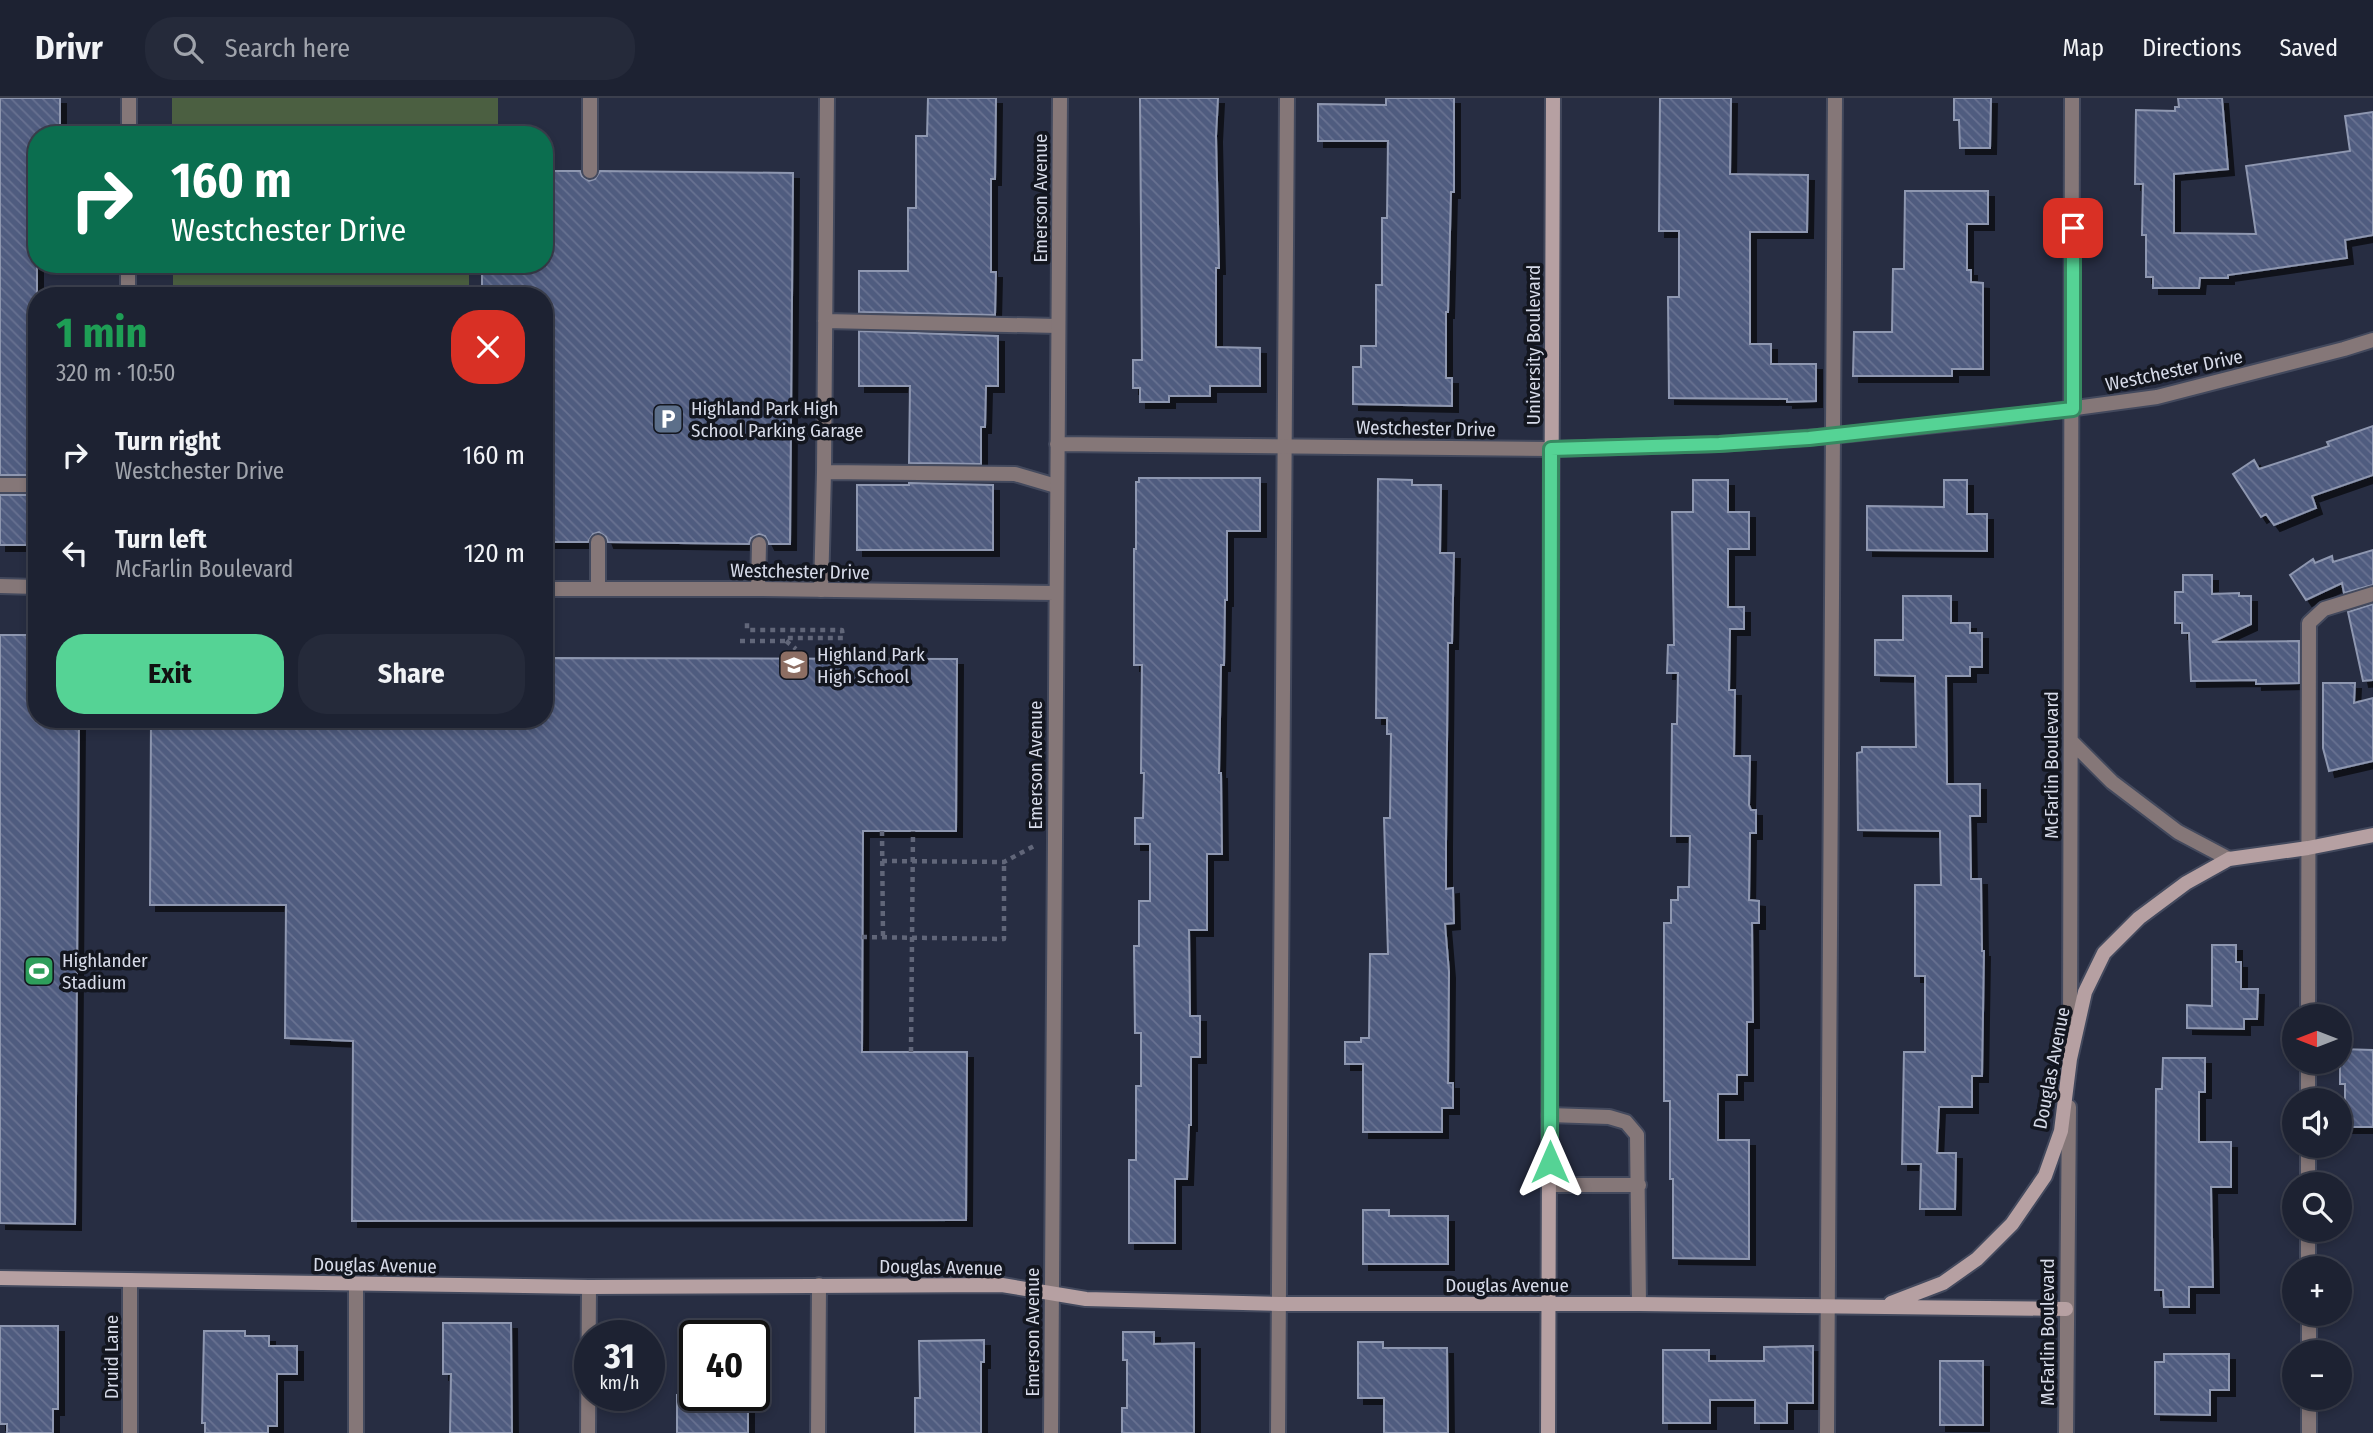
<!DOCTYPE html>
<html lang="en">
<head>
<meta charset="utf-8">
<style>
  :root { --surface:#1d2232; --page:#252a3a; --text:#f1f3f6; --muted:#a0a4ac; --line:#3b3f4d; --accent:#55d395 }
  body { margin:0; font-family:"Fira Sans Condensed",sans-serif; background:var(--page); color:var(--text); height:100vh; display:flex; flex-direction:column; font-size:26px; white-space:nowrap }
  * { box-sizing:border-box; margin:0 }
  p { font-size:23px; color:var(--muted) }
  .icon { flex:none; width:38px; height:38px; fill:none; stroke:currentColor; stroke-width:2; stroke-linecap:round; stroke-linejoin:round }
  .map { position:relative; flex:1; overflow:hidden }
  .panel { position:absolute; left:28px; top:189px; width:525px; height:441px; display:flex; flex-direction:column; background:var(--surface); border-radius:28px; box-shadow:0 4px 10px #0003,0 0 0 2px var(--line) }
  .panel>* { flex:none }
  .hud { position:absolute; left:28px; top:28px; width:525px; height:147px; border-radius:28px; box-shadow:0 4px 10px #0003,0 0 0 2px var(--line); background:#0b6e4f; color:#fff; overflow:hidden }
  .needle { width:46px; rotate:270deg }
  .fabs { position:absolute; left:2282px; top:906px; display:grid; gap:14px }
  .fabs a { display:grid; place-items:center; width:70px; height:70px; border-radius:50%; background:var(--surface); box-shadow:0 4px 10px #0003,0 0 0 2px var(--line); font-size:35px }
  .speed { position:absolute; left:574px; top:1222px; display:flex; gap:14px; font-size:35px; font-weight:700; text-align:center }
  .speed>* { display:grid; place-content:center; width:91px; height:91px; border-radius:50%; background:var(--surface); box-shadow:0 4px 10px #0003,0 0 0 2px var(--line); line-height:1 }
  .speed small { font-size:18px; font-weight:400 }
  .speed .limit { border:4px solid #111; border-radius:10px; background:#fff; color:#111 }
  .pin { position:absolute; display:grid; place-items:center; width:60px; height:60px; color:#fff; margin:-30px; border-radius:14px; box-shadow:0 4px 10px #0006 }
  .me { position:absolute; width:77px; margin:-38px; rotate:0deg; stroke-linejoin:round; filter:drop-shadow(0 0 5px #0008) }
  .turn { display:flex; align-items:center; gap:24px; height:147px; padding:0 28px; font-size:32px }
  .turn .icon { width:91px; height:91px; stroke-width:2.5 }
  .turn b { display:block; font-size:49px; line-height:60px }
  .round { display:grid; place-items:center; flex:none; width:74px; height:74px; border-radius:28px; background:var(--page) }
  .headline { display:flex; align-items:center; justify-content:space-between; height:119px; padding:0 28px }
  h1 { font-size:42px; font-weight:700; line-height:52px; color:#1e9e55 }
  .action { display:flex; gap:14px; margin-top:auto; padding:14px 28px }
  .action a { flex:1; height:80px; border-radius:28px; background:var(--accent); color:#111; font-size:28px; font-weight:700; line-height:80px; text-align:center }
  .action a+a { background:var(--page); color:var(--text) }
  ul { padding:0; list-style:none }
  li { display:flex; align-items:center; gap:21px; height:98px; padding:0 28px }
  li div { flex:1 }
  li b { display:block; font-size:26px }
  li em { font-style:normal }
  header { display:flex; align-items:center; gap:42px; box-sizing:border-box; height:98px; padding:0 35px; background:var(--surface); border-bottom:2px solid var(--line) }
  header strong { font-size:33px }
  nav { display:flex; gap:38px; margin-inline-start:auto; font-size:24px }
  .search { width:490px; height:63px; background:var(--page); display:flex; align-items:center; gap:18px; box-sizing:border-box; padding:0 24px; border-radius:28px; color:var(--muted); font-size:26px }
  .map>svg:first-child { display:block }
  .green { fill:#4b5f41 }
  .building { fill:url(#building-back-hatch); stroke:#8e97b0; stroke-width:2; filter:url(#shadow) }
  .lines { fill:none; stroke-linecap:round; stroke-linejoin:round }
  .lane-casing { stroke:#43495d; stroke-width:18 }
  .street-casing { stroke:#43495d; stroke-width:18 }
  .secondary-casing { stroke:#43495d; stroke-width:18 }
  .path { stroke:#616679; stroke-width:4.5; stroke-dasharray:5 5; stroke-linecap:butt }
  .lane { stroke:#857778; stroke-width:14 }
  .street { stroke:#857778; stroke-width:14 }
  .secondary { stroke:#b6a0a2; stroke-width:14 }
  .route-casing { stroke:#378961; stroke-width:18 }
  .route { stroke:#55d395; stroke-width:12 }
  .labels { text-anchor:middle; stroke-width:7; stroke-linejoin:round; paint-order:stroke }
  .street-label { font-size:19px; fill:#d7dbe9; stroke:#13161f }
  .poi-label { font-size:19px; fill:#d7dbe9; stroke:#13161f; text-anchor:start }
</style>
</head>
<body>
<header>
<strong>Drivr</strong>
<div class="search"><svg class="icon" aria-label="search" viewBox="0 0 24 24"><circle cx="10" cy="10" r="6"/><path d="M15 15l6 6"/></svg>Search here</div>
<nav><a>Map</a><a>Directions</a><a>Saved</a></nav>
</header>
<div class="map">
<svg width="2373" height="1335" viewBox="0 0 2373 1335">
  <defs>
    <pattern id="building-back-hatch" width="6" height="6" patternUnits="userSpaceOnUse" patternTransform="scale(1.75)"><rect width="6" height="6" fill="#505b7f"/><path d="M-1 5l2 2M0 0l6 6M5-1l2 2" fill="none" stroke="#687291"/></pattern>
    <filter id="shadow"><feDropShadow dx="6" dy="6" stdDeviation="0" flood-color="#0009"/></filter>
  </defs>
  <rect width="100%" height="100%" fill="#272d42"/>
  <path class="green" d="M172,0H498V37H172Z
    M173,166H469V198H173Z"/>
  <path class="building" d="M0,0H60V37H37V377H0Z
    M928,0H996L995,81H991V174H996L995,217L859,214V173H908V110H916V38H927Z
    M1140,0H1218L1216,38L1219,170H1216V249L1260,250V288H1210V298H1169V304H1140V290H1133V262H1142Z
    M1386,0H1454V94H1451L1448,214H1446V280H1452V308L1353,306V269H1361V248H1376V187H1382V120H1387L1388,43H1318V6L1386,7Z
    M1660,0H1731L1730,76L1808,77L1807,134H1750V246H1771V266H1816V303L1787,304V301L1669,300L1668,199H1679V133H1659Z
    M1954,0H1991L1990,50H1960L1959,22H1954Z
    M2178,0H2222L2228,71L2174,76V135L2256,136L2246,68L2350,53L2345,18L2373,14V137L2345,142L2347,160L2228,177V180H2200L2199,190H2153V179H2146V137H2142L2143,86H2135L2136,12L2175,13V9H2179Z
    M544,73H580L582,78L589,83L595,81L600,73L793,75L790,446H769L765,438L759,436L751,440L749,446L608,444L606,439L599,434L593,436L588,444H544V198H482V166H544Z
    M1905,93H1988V126H1967V172H1971V184L1983,185V271H1952V278H1853L1854,234H1892L1893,171H1904Z
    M859,233L998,238V288H986L985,329H981V366L909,365L910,288H859Z
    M2373,328V377L2312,398L2316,410L2274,427L2266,416L2261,419L2233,376L2254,362L2259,371L2329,348L2327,344Z
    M1139,380H1260V433H1227V502H1225L1224,567H1221L1219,675H1221L1222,756H1207V832H1189L1190,918H1200V959H1191V1027H1189L1187,1081H1175V1145H1129V1062H1136V988H1141V935H1135L1134,848H1139V803H1150V746H1135V720H1143L1144,675H1141L1142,567H1134V451H1136V384H1139Z
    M1378,381L1412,382V387H1441L1440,455H1454L1452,545H1448L1446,744V791L1453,790L1454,825L1445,826L1449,874L1448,985H1453V1010H1442V1034H1363V966H1345V944H1361V940H1369L1370,856H1388L1384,720H1390L1391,636H1387V620H1376Z
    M1693,382H1728V414H1749V451H1728V509H1744V531H1730L1729,592H1735L1734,658H1750L1749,707L1751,712H1756V735H1750L1749,802L1759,803V825H1752L1753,924H1747V977H1737V996H1718V1042H1749V1161L1673,1160V1081H1670V1003H1664V825H1671V802H1678V789H1689L1690,738H1671L1672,626H1677L1678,575H1667L1668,547H1674L1672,414H1693Z
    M1944,382H1967V416H1987V453L1867,452V408L1944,409Z
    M909,385L993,387V452H857V387H909Z
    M0,397H37V447H0Z
    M2373,452V487L2344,495L2342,485L2306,502L2290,477L2313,461L2315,465L2332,458L2333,464Z
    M2183,477H2212V496L2239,495V498H2251V526L2212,544L2299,543V585L2256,586V582L2191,583L2189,535H2182V525H2175V494H2183Z
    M1903,498H1951V525H1970V535H1982V569H1970V578H1946L1947,686H1980V718H1970L1971,781H1981L1982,853H1984L1982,978H1972V1009H1939L1937,1055H1956L1955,1111H1920L1921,1066H1902L1904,954H1925V878H1915V787H1941L1940,733L1858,732L1857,655L1862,654V649H1916L1915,578L1875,577V542H1903Z
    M2373,506V582L2363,583L2348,514Z
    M0,537H37V621H79L75,1126L0,1125Z
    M544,560L957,561L956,733H863L862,954H967L966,1122L352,1123L353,943L285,940L286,807H150L151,621H544Z
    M2323,585H2355L2354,605L2373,600V663L2329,673L2323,650Z
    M2212,847H2236V864H2241V891H2258L2257,921H2244V931L2187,930V907L2212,908Z
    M2340,951L2373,952V1029H2345V986H2340Z
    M2163,960H2205V994H2199V1044H2231V1089H2211L2213,1189H2189V1209H2164L2163,1192H2155L2156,991H2162Z
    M1363,1112H1389V1118H1448V1166H1363Z
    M443,1225H511L512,1335H450L451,1276H443Z
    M0,1228H58V1311H53V1335H7V1326H0Z
    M204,1233H245V1238H269V1248H297V1276H277V1328H268V1335H205V1325H202Z
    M1123,1234H1154V1246L1194,1245V1335H1122V1310H1127V1262H1123Z
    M984,1242V1264H981V1335H915V1300H920L919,1243Z
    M1358,1244H1383V1250H1447L1448,1335H1384V1300H1358Z
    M1813,1248V1305H1787V1325H1755V1302H1710V1325H1663V1252H1709V1263H1764V1249Z
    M2164,1256H2229V1292H2210V1317L2155,1316V1264H2164Z
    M1940,1263H1983V1327H1940Z
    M677,1297H748V1335H677Z"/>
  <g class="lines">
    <g class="lane-casing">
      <path id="lane" d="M825,223L1058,228
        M824,374L1015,376L1056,388
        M0,387H37
        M598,444V491
        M758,491L759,446
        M821,492L824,374L827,0
        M2308,919L2309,525L2324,511L2373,496
        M2308,964V1003
        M1549,1017L1609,1019L1626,1024L1637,1037L1639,1206
        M2308,1048V1087
        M1550,1087H1639
        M2308,1132V1171
        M2309,1216V1255
        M2309,1300V1335
        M356,1335V1186
        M818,1335L819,1187
        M1278,1335L1287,0
        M1827,1335L1835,0"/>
    </g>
    <g class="street-casing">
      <path id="street" d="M129,37V0
        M590,73V0
        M128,198V166
        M1057,346L1551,351L1719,346L1831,338L2001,320L2157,299L2344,251L2373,242
        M0,488L37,489
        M544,491H758L1055,495
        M2071,643L2112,684L2178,734L2229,761
        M2070,947L2072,0
        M130,1182V1335
        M588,1335L589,1189
        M1051,1335L1060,0
        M2066,1335L2069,1009"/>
    </g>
    <g class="secondary-casing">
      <path id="secondary" d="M0,1180L589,1189L1002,1187L1086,1201L1279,1206H1639L2066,1211
        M1891,1205L1943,1185L1977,1161L2012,1126L2045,1078L2061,1033L2070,961L2085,894L2104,855L2139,820L2186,785L2229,761L2308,750L2373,737
        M1548,1335L1553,0"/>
    </g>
    <path class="path" d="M740,543H786L787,540H843L842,532H747V523
      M786,543L796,551
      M882,733L883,839
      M882,763L1004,764L1034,748
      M862,839L1004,841V764
      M911,954L913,733"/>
    <use href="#lane" class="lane"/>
    <use href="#street" class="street"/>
    <use href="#secondary" class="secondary"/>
  </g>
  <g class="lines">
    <g class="route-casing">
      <path id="route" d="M1550,1064L1551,351L1719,346L1809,340L2073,311V130"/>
    </g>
    <use href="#route" class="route"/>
  </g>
  <defs>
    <g id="parking-square" transform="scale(1.575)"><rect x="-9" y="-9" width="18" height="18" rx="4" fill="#5c6f8a" stroke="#13161f"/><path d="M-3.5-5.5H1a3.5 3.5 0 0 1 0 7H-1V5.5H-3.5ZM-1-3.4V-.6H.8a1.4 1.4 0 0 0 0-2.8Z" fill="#fff"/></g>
    <g id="school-square" transform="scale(1.575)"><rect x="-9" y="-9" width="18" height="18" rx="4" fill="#8d6e63" stroke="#13161f"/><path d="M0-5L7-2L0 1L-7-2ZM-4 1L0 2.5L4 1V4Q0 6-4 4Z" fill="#fff"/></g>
    <g id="stadium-square" transform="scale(1.575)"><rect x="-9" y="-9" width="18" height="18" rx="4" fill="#2e9e5b" stroke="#13161f"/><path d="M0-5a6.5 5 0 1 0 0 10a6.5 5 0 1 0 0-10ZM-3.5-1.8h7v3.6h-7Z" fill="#fff"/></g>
  </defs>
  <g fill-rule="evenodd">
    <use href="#parking-square" x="668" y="321"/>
    <use href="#school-square" x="794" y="567"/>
    <use href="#stadium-square" x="39" y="873"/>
  </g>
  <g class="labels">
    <g class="street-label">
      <text transform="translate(1040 100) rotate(-90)" y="7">Emerson Avenue</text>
      <text transform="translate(1533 247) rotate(-90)" y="7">University Boulevard</text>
      <text transform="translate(2174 272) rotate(-12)" y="7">Westchester Drive</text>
      <text transform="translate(1426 330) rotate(1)" y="7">Westchester Drive</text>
      <text transform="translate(800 473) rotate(1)" y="7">Westchester Drive</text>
      <text transform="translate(1035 667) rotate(-90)" y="7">Emerson Avenue</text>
      <text transform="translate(2051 667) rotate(-90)" y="7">McFarlin Boulevard</text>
      <text transform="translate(2051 970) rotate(-79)" y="7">Douglas Avenue</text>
      <text transform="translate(375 1167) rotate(1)" y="7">Douglas Avenue</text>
      <text transform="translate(941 1169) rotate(1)" y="7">Douglas Avenue</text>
      <text x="1507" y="1194">Douglas Avenue</text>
      <text transform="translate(1032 1234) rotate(-90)" y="7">Emerson Avenue</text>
      <text transform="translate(2047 1234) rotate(-90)" y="7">McFarlin Boulevard</text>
      <text transform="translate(111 1259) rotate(-90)" y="7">Druid Lane</text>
    </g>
    <g class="poi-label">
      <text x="691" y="317">Highland Park High<tspan x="691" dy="22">School Parking Garage</tspan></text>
      <text x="817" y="563">Highland Park<tspan x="817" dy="22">High School</tspan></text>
      <text x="62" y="869">Highlander<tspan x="62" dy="22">Stadium</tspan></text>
    </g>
  </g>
</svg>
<div class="fabs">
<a><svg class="needle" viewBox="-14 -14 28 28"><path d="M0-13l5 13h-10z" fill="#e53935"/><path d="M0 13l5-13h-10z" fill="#a0a4ac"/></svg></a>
<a><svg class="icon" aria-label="sound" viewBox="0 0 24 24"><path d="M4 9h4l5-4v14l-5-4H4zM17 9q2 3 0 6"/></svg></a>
<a><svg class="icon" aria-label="search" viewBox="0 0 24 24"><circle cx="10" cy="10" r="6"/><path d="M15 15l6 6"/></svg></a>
<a>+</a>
<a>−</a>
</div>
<div class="speed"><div>31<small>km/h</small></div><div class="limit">40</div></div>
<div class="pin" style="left:2073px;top:130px;background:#d93025"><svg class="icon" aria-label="arrive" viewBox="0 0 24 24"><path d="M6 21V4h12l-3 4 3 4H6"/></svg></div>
<svg class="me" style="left:1550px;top:1064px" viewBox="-20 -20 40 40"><path d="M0-17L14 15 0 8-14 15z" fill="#55d395" stroke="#fff" stroke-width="4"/></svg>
<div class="hud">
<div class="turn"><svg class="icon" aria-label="right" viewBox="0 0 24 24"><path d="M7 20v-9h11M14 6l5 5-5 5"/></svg><div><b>160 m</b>Westchester Drive</div></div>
</div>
<section class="panel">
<div class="headline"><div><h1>1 min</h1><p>320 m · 10:50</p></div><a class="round" style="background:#d93025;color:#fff"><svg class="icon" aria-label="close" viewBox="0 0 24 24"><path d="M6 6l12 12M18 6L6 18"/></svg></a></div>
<ul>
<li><svg class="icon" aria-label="right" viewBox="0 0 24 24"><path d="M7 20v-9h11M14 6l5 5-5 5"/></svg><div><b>Turn right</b><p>Westchester Drive</p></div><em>160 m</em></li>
<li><svg class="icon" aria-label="left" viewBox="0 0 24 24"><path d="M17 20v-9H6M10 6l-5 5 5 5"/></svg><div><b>Turn left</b><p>McFarlin Boulevard</p></div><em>120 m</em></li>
</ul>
<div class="action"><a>Exit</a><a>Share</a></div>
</section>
</div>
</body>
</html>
